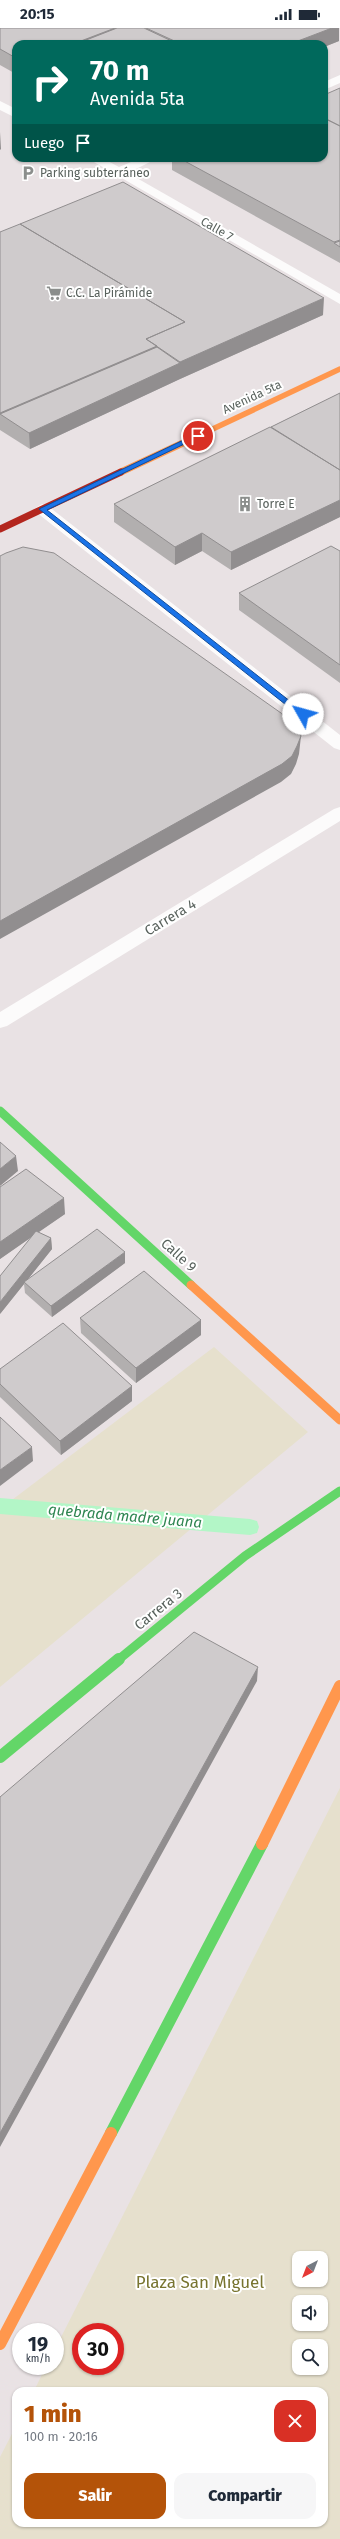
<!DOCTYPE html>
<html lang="es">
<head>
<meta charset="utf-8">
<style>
  :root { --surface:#fff; --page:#f6f6f7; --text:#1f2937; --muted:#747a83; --accent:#b45309 }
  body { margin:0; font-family:"Fira Sans",sans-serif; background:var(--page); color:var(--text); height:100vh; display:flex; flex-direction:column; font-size:15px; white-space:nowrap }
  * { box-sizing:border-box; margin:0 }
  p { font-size:13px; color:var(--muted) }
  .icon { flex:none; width:22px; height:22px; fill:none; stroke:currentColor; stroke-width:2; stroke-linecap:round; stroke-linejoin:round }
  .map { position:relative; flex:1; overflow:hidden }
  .sheet { position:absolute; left:12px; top:2359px; width:316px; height:140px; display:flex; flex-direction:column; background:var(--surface); border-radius:12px; box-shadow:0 1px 3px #0004 }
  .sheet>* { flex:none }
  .top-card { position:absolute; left:12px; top:12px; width:316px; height:122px; border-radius:12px; box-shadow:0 1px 3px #0004; background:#00695c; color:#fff; overflow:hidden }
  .needle { width:26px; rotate:222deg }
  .fabs { position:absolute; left:292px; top:2223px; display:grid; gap:8px }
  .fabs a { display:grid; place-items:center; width:36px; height:36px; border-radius:8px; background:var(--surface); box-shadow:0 1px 3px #0004; font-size:20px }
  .speed { position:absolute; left:12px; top:2295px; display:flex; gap:8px; font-size:20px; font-weight:700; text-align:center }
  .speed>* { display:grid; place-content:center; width:52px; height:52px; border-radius:50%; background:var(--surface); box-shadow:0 1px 3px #0004; line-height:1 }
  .speed small { font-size:10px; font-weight:400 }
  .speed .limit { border:6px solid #d22; background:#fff; color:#111 }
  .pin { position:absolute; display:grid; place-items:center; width:34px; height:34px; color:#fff; margin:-17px; border:2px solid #fff; border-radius:50%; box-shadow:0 1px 4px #0007 }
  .me { position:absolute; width:44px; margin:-22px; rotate:308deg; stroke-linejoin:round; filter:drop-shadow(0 0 3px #0008) }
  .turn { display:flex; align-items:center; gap:14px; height:84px; padding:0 12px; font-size:18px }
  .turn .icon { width:52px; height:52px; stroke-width:2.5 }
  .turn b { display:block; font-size:28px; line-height:34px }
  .then { display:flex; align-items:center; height:38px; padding:0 12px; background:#0003; gap:8px; font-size:15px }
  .round { display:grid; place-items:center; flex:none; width:42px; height:42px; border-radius:12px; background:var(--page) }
  .overview { display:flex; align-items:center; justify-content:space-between; height:68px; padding:0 12px }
  h1 { font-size:24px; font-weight:800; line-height:30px; color:var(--accent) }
  .button { display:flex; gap:8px; margin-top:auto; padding:8px 12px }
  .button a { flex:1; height:46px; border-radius:12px; background:var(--accent); color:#fff; font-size:16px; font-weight:800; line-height:46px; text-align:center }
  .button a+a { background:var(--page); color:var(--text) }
  .status { display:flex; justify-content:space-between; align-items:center; height:28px; padding:0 20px; background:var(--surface); direction:ltr }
  .status svg { height:11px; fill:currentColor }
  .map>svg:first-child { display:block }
  .green { fill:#e6e0cd; fill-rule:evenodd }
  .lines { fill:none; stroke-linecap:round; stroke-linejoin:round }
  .stream { fill:#b3f6c7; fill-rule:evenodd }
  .street { fill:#fcfbfb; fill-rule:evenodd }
  .fast-far1 { stroke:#63d668; stroke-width:9 }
  .fast { stroke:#63d668; stroke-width:12 }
  .slow-far3 { stroke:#ff974d; stroke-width:5.5 }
  .slow-far2 { stroke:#ff974d; stroke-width:7 }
  .slow-far1 { stroke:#ff974d; stroke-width:9 }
  .slow { stroke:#ff974d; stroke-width:12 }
  .jam { stroke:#b3261e; stroke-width:7 }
  .wall { fill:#b2afaf }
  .shaded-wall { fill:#918e8f }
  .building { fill:#cfcbcc; stroke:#918e8f }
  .route { fill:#1a73e8; stroke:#114b97 }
  .labels { text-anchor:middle; stroke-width:4; stroke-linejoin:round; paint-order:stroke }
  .far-poi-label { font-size:12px; fill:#58615c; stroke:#fff; text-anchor:start }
  .far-street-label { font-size:12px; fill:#58615c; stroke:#fff }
  .street-label { font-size:14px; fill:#58615c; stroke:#fff }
  .water-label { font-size:15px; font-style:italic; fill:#2e8551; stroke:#fff }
  .near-park-label { font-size:17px; fill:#787430; stroke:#fff }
</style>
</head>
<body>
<div class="status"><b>20:15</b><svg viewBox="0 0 49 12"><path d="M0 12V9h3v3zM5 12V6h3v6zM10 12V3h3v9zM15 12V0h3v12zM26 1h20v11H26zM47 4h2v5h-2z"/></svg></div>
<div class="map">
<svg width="340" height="2511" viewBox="0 0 340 2511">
  <rect width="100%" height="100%" fill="#e9e2e4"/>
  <path class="green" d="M214,1319L308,1404L0,1659V1481Z
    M340,1760V2511H0V2429L16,2398V2495H324V2363H34L46,2338H55V2321ZM299,2230H321V2252H299ZM299,2274H321V2296H299ZM81,2304H115V2338H81ZM299,2318H321V2340H299Z"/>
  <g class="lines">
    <path class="stream" d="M0,1470L250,1491L257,1493L259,1499L257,1505L250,1507L0,1486Z"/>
    <path class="street" d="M340,47V55L324,62V54Z
      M0,73L16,81V90L0,82Z
      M87,130H102L119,139L141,130H158L128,145L340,266V276Z
      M42,476L48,478L340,707V722L334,720L36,484L34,481Z
      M340,779V793L7,998L0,1000V984L334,781Z"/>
    <path class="fast-far1" d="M0,1083L191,1257
      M118,1632L245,1528L340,1463"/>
    <path class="fast" d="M0,1729L119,1631
      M111,2105L262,1816"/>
    <path class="slow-far3" d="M183,415L340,341"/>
    <path class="slow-far2" d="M121,444L185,414"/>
    <path class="slow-far1" d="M191,1257L340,1392"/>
    <path class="slow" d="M262,1816L340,1658
      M0,2316L111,2105"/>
    <path class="jam" d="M0,501L121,444"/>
  </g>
  <path class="wall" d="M0,0H339V13L324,19V16H16V46L0,37Z
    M340,60V235L172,142V130H324Z
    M0,204L323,287L180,351L30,421L0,402Z
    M340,365V489L231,542L202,523L175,537L114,494V476Z
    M340,523V655L239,582V565Z
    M0,1159L65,1186L38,1204L51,1210L52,1221L28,1251L125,1235L52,1289L25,1265L24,1256L0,1286L31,1209L0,1231Z
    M80,1290L201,1292V1307L136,1355L81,1305Z
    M0,1341L132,1358V1373L61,1427L0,1369Z"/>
  <path class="shaded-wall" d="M115,0H132L115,16H73Z
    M332,0H339V13L324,19V16H290Z
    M0,104L1,121L0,122Z
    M324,270L323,287L180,351L30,421L29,405L180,335V334Z
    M157,318V335L0,386V385Z
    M340,472V489L231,542V524Z
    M202,505V523L175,537V519Z
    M301,708L299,726L296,736L291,746L281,754L0,911V893Z
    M16,1128L18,1143L0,1158V1141Z
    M64,1170L65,1186L0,1231V1214Z
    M51,1210L52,1221L25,1255L24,1254V1256L0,1286V1274Z
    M125,1224V1235L52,1289L51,1278Z
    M201,1292V1307L136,1355V1340Z
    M132,1358V1373L61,1427L60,1413Z
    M32,1419L33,1433L0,1458V1442Z
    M258,1639L257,1653L0,2119V2105Z"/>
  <path class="building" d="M0,0H115L73,16H16V30L0,21Z
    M117,0H144L178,16H76Z
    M146,0H332L290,16H181Z
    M340,60V98L324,90V67Z
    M324,90L340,98V212L334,214L179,130H324Z
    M123,154L324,270L180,334L146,311L185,294L20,196Z
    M20,196L185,294L146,311L157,318L0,385V204Z
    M340,213V219L334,215Z
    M157,319L180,335L29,405L0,386Z
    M340,365V442L271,399Z
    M270,399L340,442V472L231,524L202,505L175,519L114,476Z
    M331,518L340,523V637L239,565Z
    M23,519L54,525L298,697L301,708L297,718L292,728L282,736L0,893V528L6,525Z
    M0,1114L16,1128L0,1141Z
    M26,1141L64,1170L0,1214V1159Z
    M97,1201L125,1224L51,1278L24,1254Z
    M36,1203L51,1210L0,1274V1248Z
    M144,1243L201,1292L136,1340L80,1290Z
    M63,1295L132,1358L60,1413L0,1356V1341Z
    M0,1389L32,1419L0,1442Z
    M194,1604L258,1639L0,2105V1769Z"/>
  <path class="route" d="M196,406L201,408L47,482L305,685V688H300L39,481Z"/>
  <defs>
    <g id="parking-bare" transform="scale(1.2)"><path d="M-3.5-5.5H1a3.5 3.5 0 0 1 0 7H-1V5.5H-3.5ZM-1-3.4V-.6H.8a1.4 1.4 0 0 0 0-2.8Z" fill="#8b8e8c" stroke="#fff" stroke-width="2.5" paint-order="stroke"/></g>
    <g id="supermarket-bare" transform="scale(1.2)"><path d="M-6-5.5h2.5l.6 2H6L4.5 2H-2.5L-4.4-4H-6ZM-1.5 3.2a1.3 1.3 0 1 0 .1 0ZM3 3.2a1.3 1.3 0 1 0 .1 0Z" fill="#8b8e8c" stroke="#fff" stroke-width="2.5" paint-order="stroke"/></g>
    <g id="building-bare" transform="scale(1.2)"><path d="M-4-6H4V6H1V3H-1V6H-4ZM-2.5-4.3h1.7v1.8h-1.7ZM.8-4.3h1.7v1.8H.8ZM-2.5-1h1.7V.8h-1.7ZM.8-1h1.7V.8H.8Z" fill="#8b8e8c" stroke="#fff" stroke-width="2.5" paint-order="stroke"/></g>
  </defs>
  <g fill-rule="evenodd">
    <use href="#parking-bare" x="28" y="145"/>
    <use href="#supermarket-bare" x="54" y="265"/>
    <use href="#building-bare" x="245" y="476"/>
  </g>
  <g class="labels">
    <g class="far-poi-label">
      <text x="40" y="149">Parking subterráneo</text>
      <text x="66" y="269">C.C. La Pirámide</text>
      <text x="257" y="480">Torre E</text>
    </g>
    <g class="far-street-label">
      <text transform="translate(217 201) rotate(30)" y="4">Calle 7</text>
      <text transform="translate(252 369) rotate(-25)" y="4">Avenida 5ta</text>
    </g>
    <g class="street-label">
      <text transform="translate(170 889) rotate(-31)" y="5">Carrera 4</text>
      <text transform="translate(179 1227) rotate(42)" y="5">Calle 9</text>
      <text transform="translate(158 1581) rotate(-39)" y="5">Carrera 3</text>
    </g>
    <g class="water-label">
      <text transform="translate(125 1488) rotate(5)" y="5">quebrada madre juana</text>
    </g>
    <g class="near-park-label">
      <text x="200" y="2260">Plaza San Miguel</text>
    </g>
  </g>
</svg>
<div class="fabs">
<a><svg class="needle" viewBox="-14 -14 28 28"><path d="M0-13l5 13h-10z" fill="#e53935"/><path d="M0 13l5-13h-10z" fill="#747a83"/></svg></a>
<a><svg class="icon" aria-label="sound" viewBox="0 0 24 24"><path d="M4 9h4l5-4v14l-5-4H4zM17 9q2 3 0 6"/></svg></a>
<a><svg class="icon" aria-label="search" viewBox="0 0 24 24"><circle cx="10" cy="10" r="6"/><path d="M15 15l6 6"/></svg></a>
</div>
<div class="speed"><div>19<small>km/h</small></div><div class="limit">30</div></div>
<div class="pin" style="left:198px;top:408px;background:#d93025"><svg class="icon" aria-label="arrive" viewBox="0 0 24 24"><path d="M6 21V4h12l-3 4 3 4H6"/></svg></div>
<svg class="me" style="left:303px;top:686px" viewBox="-20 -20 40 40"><circle r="19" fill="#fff"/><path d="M0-13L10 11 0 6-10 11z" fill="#1a73e8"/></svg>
<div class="top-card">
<div class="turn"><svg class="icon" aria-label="right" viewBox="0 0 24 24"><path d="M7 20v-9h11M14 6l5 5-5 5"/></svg><div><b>70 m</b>Avenida 5ta</div></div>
<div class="then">Luego<svg class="icon" aria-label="arrive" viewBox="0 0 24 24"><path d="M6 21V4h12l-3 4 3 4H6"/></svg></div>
</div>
<section class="sheet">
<div class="overview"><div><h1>1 min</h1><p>100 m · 20:16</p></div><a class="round" style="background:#d93025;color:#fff"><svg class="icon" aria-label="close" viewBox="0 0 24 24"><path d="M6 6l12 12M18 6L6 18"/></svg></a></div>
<div class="button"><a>Salir</a><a>Compartir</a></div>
</section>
</div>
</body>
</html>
